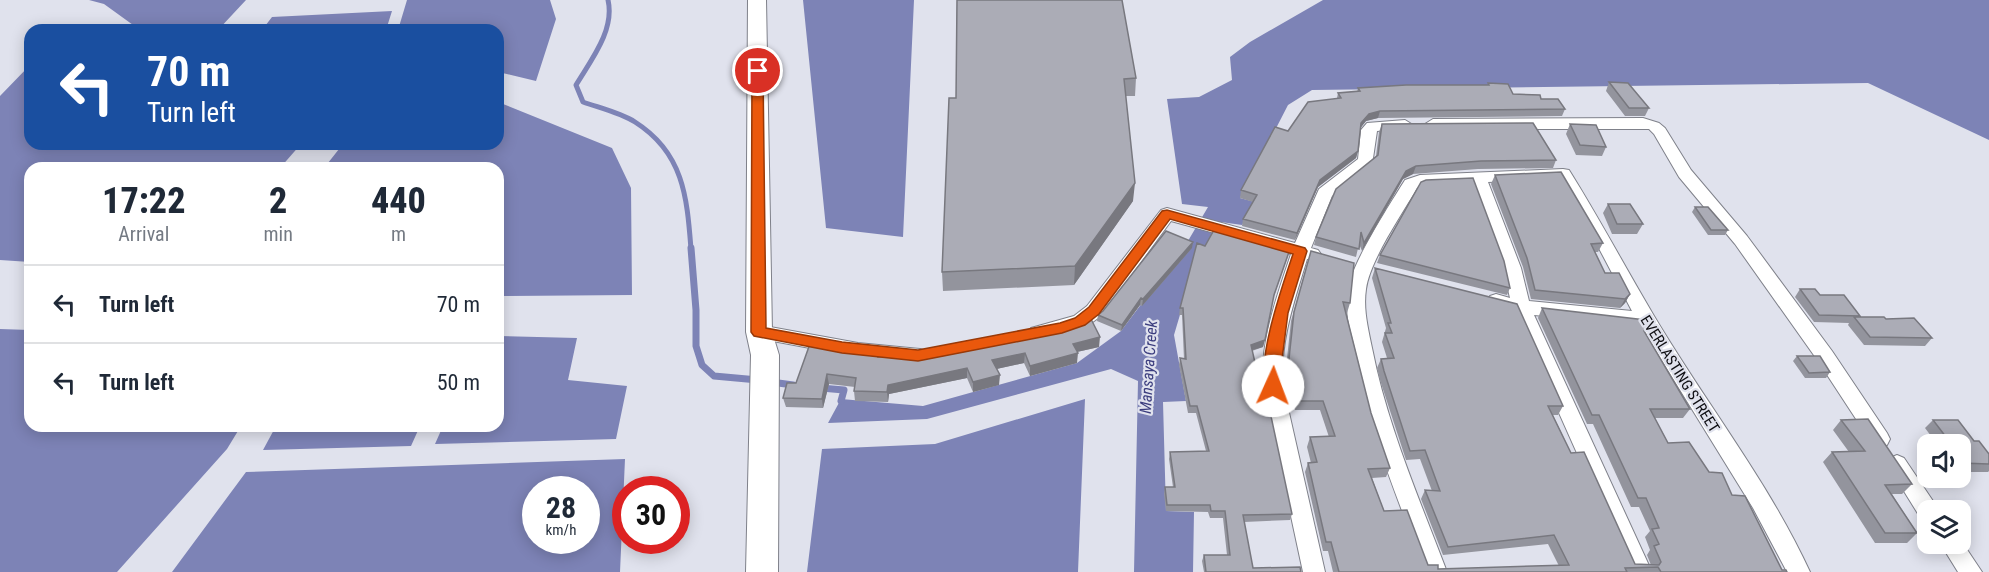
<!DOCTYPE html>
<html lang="en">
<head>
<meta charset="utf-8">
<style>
  :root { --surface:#fff; --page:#f2f2f3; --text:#1f2937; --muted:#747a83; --line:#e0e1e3 }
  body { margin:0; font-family:"Roboto Condensed",sans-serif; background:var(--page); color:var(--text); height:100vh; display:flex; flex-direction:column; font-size:22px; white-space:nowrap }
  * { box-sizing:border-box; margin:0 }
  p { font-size:20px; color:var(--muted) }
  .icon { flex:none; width:33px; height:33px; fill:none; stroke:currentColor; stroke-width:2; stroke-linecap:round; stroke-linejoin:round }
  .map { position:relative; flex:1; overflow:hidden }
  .side { position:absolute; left:24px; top:162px; width:480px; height:270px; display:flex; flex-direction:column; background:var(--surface); border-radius:18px; box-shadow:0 3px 15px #0003 }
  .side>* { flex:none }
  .guide { position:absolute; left:24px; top:24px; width:480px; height:126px; border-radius:18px; box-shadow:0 3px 15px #0003; background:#1a4fa0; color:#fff; overflow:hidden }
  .controls { position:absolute; left:1917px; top:434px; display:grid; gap:12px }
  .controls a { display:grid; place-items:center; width:54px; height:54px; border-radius:12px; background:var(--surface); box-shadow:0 3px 15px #0003; font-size:30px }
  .speed { position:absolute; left:522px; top:476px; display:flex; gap:12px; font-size:30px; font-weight:700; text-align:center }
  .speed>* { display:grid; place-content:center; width:78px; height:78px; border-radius:50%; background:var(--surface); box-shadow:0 3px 15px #0003; line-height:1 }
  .speed small { font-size:15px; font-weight:400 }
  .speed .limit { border:9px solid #d22; background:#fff; color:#111 }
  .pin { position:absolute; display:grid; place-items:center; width:51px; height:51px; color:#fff; margin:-26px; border:3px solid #fff; border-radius:50%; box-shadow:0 2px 6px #0007 }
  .me { position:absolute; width:66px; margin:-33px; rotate:2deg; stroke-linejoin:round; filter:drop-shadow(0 0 4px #0008) }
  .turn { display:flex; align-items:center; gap:21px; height:126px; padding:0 24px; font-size:27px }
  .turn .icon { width:78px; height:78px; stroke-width:2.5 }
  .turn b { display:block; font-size:42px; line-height:51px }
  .eta { display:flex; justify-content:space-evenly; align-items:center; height:102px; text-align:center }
  .eta b { font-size:36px; font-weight:800; line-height:42px }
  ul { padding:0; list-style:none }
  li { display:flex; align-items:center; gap:18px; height:78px; padding:0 24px; border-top:2px solid var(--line) }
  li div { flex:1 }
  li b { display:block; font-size:22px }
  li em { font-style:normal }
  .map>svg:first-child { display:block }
  .water { fill:#7d83b6; fill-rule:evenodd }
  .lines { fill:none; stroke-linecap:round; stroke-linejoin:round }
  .stream-far1 { stroke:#7d83b6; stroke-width:5 }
  .stream { stroke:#7d83b6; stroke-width:7 }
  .minor-casing { stroke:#7f818a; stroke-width:2 }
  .secondary-casing { stroke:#7f818a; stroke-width:2 }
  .minor { fill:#fff; fill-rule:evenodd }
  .secondary { fill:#fff; fill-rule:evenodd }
  .wall { fill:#93949d }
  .shaded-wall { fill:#78787f }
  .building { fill:#abacb6; stroke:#78787f; stroke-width:1.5 }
  .route { fill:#ea580c; stroke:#983908; stroke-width:1.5 }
  .labels { text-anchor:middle; stroke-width:4.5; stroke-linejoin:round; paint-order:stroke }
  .street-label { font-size:15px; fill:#0e0e12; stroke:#e0e2ed }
  .water-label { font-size:16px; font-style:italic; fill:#3b3d7e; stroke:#e0e2ed }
</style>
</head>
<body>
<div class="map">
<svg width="1989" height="572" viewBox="0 0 1989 572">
  <rect width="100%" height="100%" fill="#e0e2ed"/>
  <path class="water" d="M89,0H246L218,30H140L104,4Z
    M407,0H550L556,19L536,81L498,72V30H398Z
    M803,0H914L903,237L826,228Z
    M1323,0H1989V140L1868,83L1312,90L1288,105L1240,198L1255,202L1242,225L1221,222L1192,274L1174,335L1186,401L1163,402L1166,511L1194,512L1193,572H1134L1138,381L1111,369L927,419L828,423L841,399L923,406L1077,363L1121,331L1185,246L1208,207L1182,204L1167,99L1199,97L1232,80L1230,57L1250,42Z
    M392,11L386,30H262L272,17Z
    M30,65V144H301L280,168H30V262L0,260V96Z
    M498,102L612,148L631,188L632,295L498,296V168H324L343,144H498Z
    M0,329L30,330V426H241L227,449L117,572H0Z
    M498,336L577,338L568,380L627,386L616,439L435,444L443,426H498Z
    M1085,399L1078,572H807L822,449L935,444Z
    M276,426H420L411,446L263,450Z
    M625,459L620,572H172L246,472ZM536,489H586V540H536Z"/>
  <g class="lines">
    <path class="stream-far1" d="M608,0C615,30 591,60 576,85L583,102C600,108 621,113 635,122C684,153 687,198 691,249"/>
    <path class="stream" d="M691,248L696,310V346L702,365L714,376L758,380
      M771,382L793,385
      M821,388L844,390L841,401"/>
    <g class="minor-casing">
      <path id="minor" d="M1643,118L1659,123L1665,128L1691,170L1747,236L1832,351L1887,433L1890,439L1887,445L1880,447L1873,445L1818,361L1735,244L1679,177L1654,134L1649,129H1433L1425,124L1433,119Z
        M1405,120L1413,125L1410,128L1377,131L1372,165L1332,196L1311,248L1318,250L1321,254L1318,258L1307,259C1295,299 1279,343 1283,386L1325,572H1303L1263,386C1260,341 1277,296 1291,254L1171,221L1101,316L1087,326L1038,340L1031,338L1029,333L1031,328L1074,316L1087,306L1161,210L1167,208L1295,243L1319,189L1358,159L1361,130L1367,123Z
        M1563,169L1569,170C1599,218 1625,267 1654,316C1705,402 1768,481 1810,572H1787L1753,508L1640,325L1534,315L1652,572H1630L1514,312L1490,306L1487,301L1490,296L1496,294L1510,298L1503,268L1472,183L1423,185L1417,188C1402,214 1370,260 1366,289C1363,309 1368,328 1372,348C1387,425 1419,498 1447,572H1425C1398,498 1366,425 1353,347C1349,328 1345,308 1348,289C1352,263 1390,204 1405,180L1420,175ZM1558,179L1593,237L1632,311L1529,301L1521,268L1488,182Z
        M759,325L858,343L920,349L927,351L930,356L927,361L920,363L858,357L752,337L750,332L752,327Z
        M1897,455L1904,458L1939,510H1928V519L1920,517L1887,464L1890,458Z
        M1960,539L1982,572H1958L1940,543H1960Z"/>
    </g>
    <g class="secondary-casing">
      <path id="secondary" d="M748,0H766L772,332L779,355L778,572H746L751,355L746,332Z"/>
    </g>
    <use href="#minor" class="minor"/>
    <use href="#secondary" class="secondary"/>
  </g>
  <path class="wall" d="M957,0L1136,78L1135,96H1125L1133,201L1074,285L943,291L942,272L956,98Z
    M1609,82L1649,108L1645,116H1625L1606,91Z
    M1488,83L1513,94L1541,99L1565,109L1562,116L1378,118L1366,121L1360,128L1358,151L1356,158L1318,187L1295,240L1242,226L1243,219L1253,202L1240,198L1241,190L1288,131L1337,98L1338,93L1357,92L1358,88L1488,85Z
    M1382,124L1556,160L1553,168L1478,169L1413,174L1403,179L1362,251L1359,244L1356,257L1314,245L1316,237L1376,156L1379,132Z
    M1570,124L1606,147L1602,156L1576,155L1566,134Z
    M1495,175L1603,243L1598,252H1595L1605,273L1630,294L1625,303L1620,308L1531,299L1523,267L1491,184Z
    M1608,204L1643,224L1637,234H1612L1603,213Z
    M1695,207L1728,230L1725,235H1708L1692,212Z
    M1205,246L1288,256L1273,299L1263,347L1252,351L1292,514L1290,520L1244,522L1253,568L1301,572H1204L1202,561L1204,555H1227L1223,518H1210L1208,512L1166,511L1164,494L1165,487H1173L1169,459L1170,452L1206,451L1196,413H1188L1179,365L1180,358L1184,359L1182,315H1179L1180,308Z
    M1192,248L1142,306L1140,305L1121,331L1097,321L1098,315Z
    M1311,251L1350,303L1347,313L1346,312L1371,413L1390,468L1386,477L1372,478L1384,511L1428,565L1438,569L1559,566L1548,544L1443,555L1421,499L1425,490L1432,491L1420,459L1406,460L1380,380L1377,368L1381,359L1387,358L1382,342L1386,328L1372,278L1375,268L1563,406L1558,415H1553L1571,453L1635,564L1651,565L1647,555L1650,550L1645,537L1650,531L1639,507H1631L1593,424H1587L1538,318L1542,308L1644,331L1690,409L1683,418H1655L1668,443L1709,472L1732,495L1782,570L1787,572H1333L1328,551H1323L1305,472L1308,463H1311L1307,447L1310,437H1329L1320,410H1295L1285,377L1291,321Z
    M1380,255L1510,288L1507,295L1377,263Z
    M1800,289L1820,295L1860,316L1859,317L1886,319L1932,338L1925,346L1864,345L1848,325L1849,323L1814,322L1795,297Z
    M1099,347L1077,352V363L1030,376L1024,363L996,369L999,385L973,392L967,378L889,394L888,402L855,401L854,391L855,387L829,384L823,408L786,407L783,398L796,383L879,352L880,357Z
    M1797,356L1830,372L1826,378H1805L1793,361Z
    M1841,420L1912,484L1902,494H1892L1917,533L1907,543H1875L1823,462L1832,452H1849L1833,430Z
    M1933,420L1974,441L1989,454V471L1988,472H1960V444H1937L1925,428Z"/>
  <path class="shaded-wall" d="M1380,111L1378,118L1366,121L1359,130L1361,123L1369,114Z
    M1358,151L1356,158L1318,187L1295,240L1297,233L1320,180Z
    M1416,166L1413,174L1403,179L1362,251L1364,243L1406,171Z
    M1135,183L1133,201L1074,285L1075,266Z
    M1193,242L1192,248L1142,306L1143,299Z
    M1630,294L1625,303L1620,308L1625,299Z
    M1141,298L1140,305L1121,331L1122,325Z
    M1100,337L1099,347L1072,353L1073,344Z
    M1265,340L1263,347L1249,351L1251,345Z
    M1025,353L1024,363L992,370V360Z
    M1078,353L1077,363L1030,376V366Z
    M967,368V378L889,394L888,402L887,392L888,385Z
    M827,374L829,384L823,408L822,399Z
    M1000,375L999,385L973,392V382Z"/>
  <path class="building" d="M957,0H1122L1136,78L1124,79L1135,183L1075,266L942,272L949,98H956Z
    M1609,82L1628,83L1649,108H1629Z
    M1488,83L1508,84L1513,94L1540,95L1541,99H1558L1565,109L1380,111L1369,114L1361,123L1358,151L1320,180L1297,233L1243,219L1257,195L1241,190L1275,127L1288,131L1308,102L1341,98L1338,93L1360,91L1358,88L1406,85H1489Z
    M1533,123L1556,160L1481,161L1416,166L1406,171L1364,243L1361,232L1359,249L1316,237L1336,189L1378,155L1382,124Z
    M1570,124L1596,125L1606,147L1580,145Z
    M1561,172L1603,243L1591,244L1605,273H1619L1630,294L1625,299L1535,290L1527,258L1495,175Z
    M1473,178L1504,261L1510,288L1380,255L1421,182L1426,180Z
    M1608,204H1630L1643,224H1617Z
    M1695,207H1708L1728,230H1711Z
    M1214,230L1290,249L1274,295L1265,340L1251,345L1260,385H1262L1269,407L1292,514L1243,515L1253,568L1300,567L1301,572H1206L1204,555H1230L1225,511H1211L1210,505H1167L1165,487H1175L1170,452L1209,451L1197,406H1190L1180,358L1186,359L1183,308H1180L1197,243L1205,246Z
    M1166,231L1193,242L1143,299L1141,298L1122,325L1098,315L1103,311Z
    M1311,251L1354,263L1350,303L1343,302L1371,413L1390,468L1368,469L1384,511L1407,510L1428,565H1438V569L1569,565L1554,535L1448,547L1425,490L1440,491L1425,450L1410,451L1384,371L1381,359L1394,358L1385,333H1392L1388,323H1391L1375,268L1517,304L1563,406H1548L1571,453L1584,452L1635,564L1659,565L1661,562L1654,546L1659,544L1652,529L1659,528L1646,498H1638L1599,415H1592L1542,308L1646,320L1648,323L1644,331L1690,409H1650L1668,443L1689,442L1709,472L1722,473L1732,495L1745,496L1782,570H1786L1787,572H1661L1658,567L1625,568L1627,572H1339L1331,542H1326L1308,463L1317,462L1310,437L1335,436L1323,401H1298L1288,368L1294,312Z
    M1800,289H1815L1820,295H1844L1860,316L1819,315Z
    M1090,317L1100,337L1073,344L1078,353L1030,366L1025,353L992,360L1000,375L973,382L967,368L888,385L887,392L854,391L856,378L827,374L822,399L783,398L787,383H796L811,341L838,347L879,352L878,357L901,354L918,355L1063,327Z
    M1854,317H1884L1886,319L1914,318L1932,338L1870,337Z
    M1797,356H1820L1830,372L1809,373Z
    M1868,419L1912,484L1885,485L1917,533H1885L1832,452L1865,451L1841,420Z
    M1933,420H1958L1974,441H1979L1989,454V464L1961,463L1960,444H1947L1944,440L1949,441Z"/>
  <path class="route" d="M758,68L763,71L766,328L842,342L918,350L1060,323L1075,318L1089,307L1162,211L1167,210L1305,248L1307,251L1288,313L1278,390H1267C1254,365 1284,281 1293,254L1170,219L1099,314L1085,325L1062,333L918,361L842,353L754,336L751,332L752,71Z"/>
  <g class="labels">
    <g class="street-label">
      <text transform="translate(1680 374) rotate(58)" y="5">EVERLASTING STREET</text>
    </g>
    <g class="water-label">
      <text transform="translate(1148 367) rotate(-86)" y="6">Mansaya Creek</text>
    </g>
  </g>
</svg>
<div class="controls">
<a><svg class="icon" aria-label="sound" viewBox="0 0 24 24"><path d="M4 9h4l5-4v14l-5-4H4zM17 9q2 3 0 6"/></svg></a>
<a><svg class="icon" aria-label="layers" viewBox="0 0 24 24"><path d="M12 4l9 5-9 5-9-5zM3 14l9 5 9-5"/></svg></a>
</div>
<div class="speed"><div>28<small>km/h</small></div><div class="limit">30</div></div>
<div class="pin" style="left:758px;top:71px;background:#d93025"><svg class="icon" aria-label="arrive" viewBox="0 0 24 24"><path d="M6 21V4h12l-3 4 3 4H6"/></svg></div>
<svg class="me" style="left:1273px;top:386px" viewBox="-20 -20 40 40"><circle r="19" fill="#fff"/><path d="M0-13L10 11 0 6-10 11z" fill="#ea580c"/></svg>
<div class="guide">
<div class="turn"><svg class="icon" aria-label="left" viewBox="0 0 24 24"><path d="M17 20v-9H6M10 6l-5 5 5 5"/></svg><div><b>70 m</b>Turn left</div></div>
</div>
<section class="side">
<div class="eta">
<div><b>17:22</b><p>Arrival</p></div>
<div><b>2</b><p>min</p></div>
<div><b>440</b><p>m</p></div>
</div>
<ul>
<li><svg class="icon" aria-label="left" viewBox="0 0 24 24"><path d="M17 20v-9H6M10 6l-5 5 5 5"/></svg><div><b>Turn left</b></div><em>70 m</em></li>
<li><svg class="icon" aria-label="left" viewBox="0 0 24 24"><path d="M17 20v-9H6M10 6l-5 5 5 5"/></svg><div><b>Turn left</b></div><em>50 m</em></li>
</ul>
</section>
</div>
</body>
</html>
